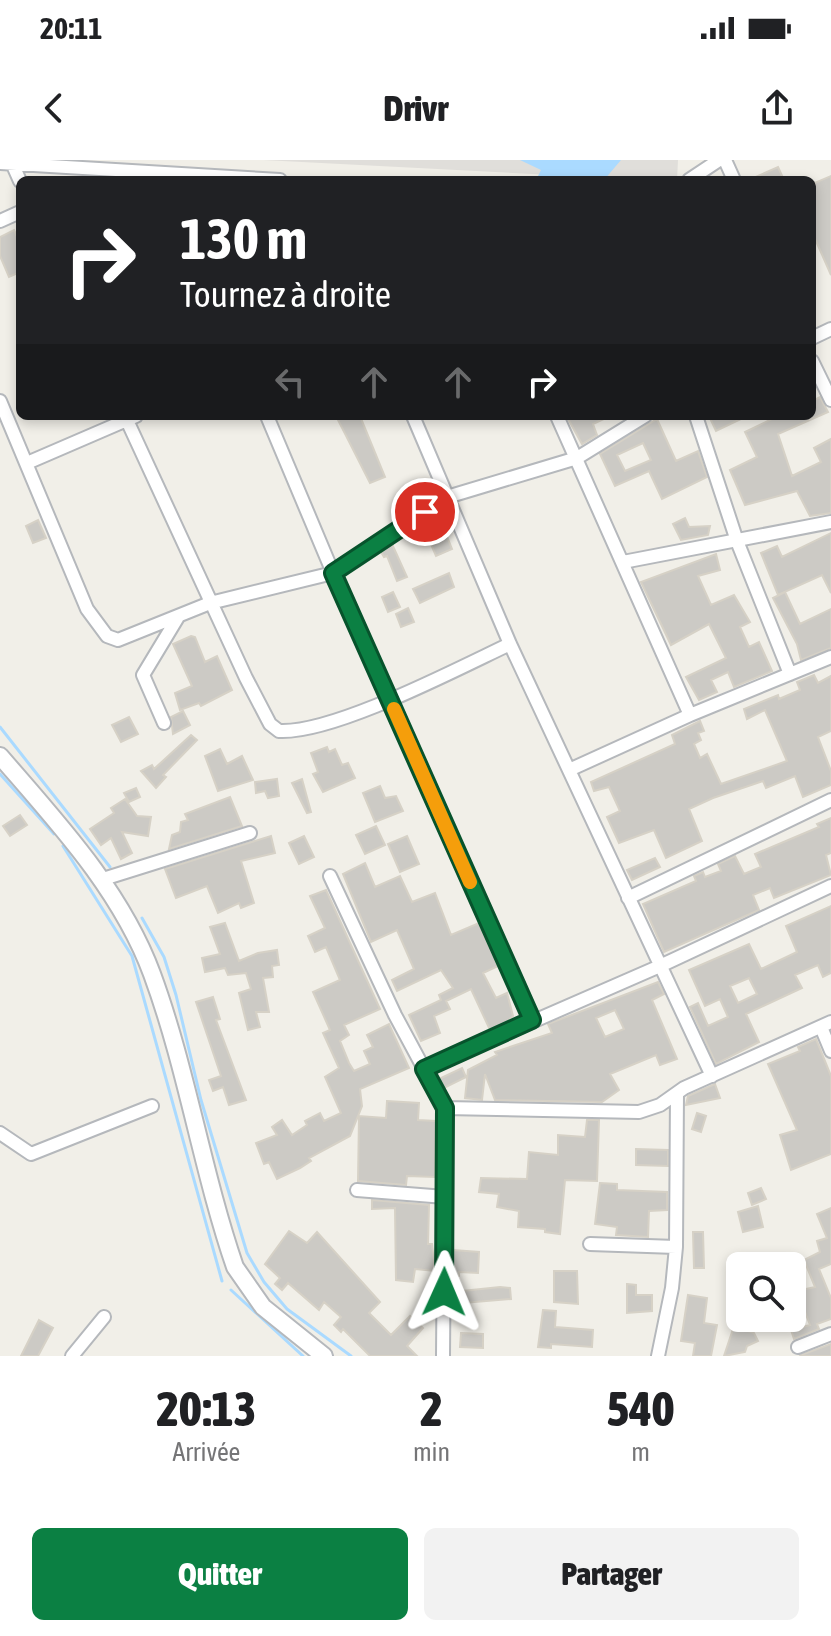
<!DOCTYPE html>
<html lang="fr">
<head>
<meta charset="utf-8">
<style>
  :root { --surface:#fff; --page:#f2f2f2; --text:#202124; --muted:#757577; --accent:#0b8043 }
  body { margin:0; font-family:"Asap Condensed",sans-serif; background:var(--page); color:var(--text); height:100vh; display:flex; flex-direction:column; font-size:30px; white-space:nowrap }
  * { box-sizing:border-box; margin:0 }
  p { font-size:26px; color:var(--muted) }
  .icon { flex:none; width:44px; height:44px; fill:none; stroke:currentColor; stroke-width:2; stroke-linecap:round; stroke-linejoin:round }
  .map { position:relative; height:1196px; overflow:hidden }
  .details { display:flex; flex-direction:column; background:var(--surface); flex:1 }
  .details>* { flex:none }
  .top-card { position:absolute; left:16px; top:16px; width:800px; height:244px; border-radius:12px; box-shadow:0 4px 12px #0003; background:#202124; color:#fff; overflow:hidden }
  .fabs { position:absolute; left:726px; top:1092px; display:grid; gap:16px }
  .fabs a { display:grid; place-items:center; width:80px; height:80px; border-radius:12px; background:var(--surface); box-shadow:0 4px 12px #0003; font-size:40px }
  .pin { position:absolute; display:grid; place-items:center; width:68px; height:68px; color:#fff; margin:-34px; border:4px solid #fff; border-radius:50%; box-shadow:0 2px 8px #0007 }
  .me { position:absolute; width:88px; margin:-44px; rotate:1deg; stroke-linejoin:round; filter:drop-shadow(0 0 6px #0008) }
  .turn { display:flex; align-items:center; gap:28px; height:168px; padding:0 32px; font-size:36px }
  .turn .icon { width:104px; height:104px; stroke-width:2.5 }
  .turn b { display:block; font-size:56px; line-height:68px }
  .lanes { display:flex; align-items:center; height:76px; padding:0 32px; background:#0003; justify-content:center; gap:40px; direction:ltr }
  .lanes .off { opacity:.35 }
  .eta { display:flex; justify-content:space-evenly; align-items:center; height:136px; text-align:center }
  .eta b { font-size:48px; font-weight:800; line-height:56px }
  .cta { display:flex; gap:16px; margin-top:auto; padding:16px 32px }
  .cta a { flex:1; height:92px; border-radius:12px; background:var(--accent); color:#fff; font-size:32px; font-weight:800; line-height:92px; text-align:center }
  .cta a+a { background:var(--page); color:var(--text) }
  .status { display:flex; justify-content:space-between; align-items:center; height:56px; padding:0 40px; background:var(--surface); direction:ltr }
  .status svg { height:22px; fill:currentColor }
  header { display:flex; justify-content:space-between; align-items:center; height:104px; padding:0 32px; background:var(--surface); font-size:36px; font-weight:800 }
  .map>svg:first-child { display:block }
  .industrial { fill:#e0deda }
  .water { fill:#aadaff }
  .lines { fill:none; stroke-linecap:round; stroke-linejoin:round }
  .stream { stroke:#aadaff; stroke-width:3 }
  .building { fill:#cccac5; stroke:#d6d1c6; stroke-width:2; fill-rule:evenodd }
  .minor-casing { stroke:#b5b8bc; stroke-width:16 }
  .tertiary-casing { stroke:#b5b8bc; stroke-width:20 }
  .minor { stroke:#fff; stroke-width:12 }
  .tertiary { stroke:#fff; stroke-width:16 }
  .route-casing { stroke:#07532c; stroke-width:20 }
  .route { stroke:#0b8043; stroke-width:14 }
  .slow { stroke:#f59e0b; stroke-width:14 }
</style>
</head>
<body>
<div class="status"><b>20:11</b><svg viewBox="0 0 49 12"><path d="M0 12V9h3v3zM5 12V6h3v6zM10 12V3h3v9zM15 12V0h3v12zM26 1h20v11H26zM47 4h2v5h-2z"/></svg></div>
<header><svg class="icon" aria-label="back" viewBox="0 0 24 24"><path d="M15 5l-7 7 7 7"/></svg>Drivr<svg class="icon" aria-label="share" viewBox="0 0 24 24"><path d="M12 15V3M7 8l5-5 5 5M5 13v7h14v-7"/></svg></header>
<div class="map">
<svg width="831" height="1196" viewBox="0 0 831 1196">
  <rect width="100%" height="100%" fill="#f1efe8"/>
  <path class="industrial" d="M263,0H678L677,20H651Z"/>
  <path class="water" d="M520,0H621L604,20H536L541,10Z"/>
  <g class="lines">
    <path class="stream" d="M0,567L110,707
      M0,614L54,674
      M63,686L132,796L222,1121
      M142,758L164,797L176,835L201,940L247,1093L264,1122L287,1149L351,1196
      M231,1130L303,1196"/>
  </g>
  <path class="building" d="M778,7L784,20H749Z
    M831,16V115L812,72V44L815,42L812,24Z
    M14,70L20,83V112L9,117L0,96V77Z
    M820,237L828,252L778,274L792,316L821,302L814,288L831,279V353L810,356L797,331L745,345L730,310L757,297L745,272L778,256H812V241Z
    M336,256H360L385,317L370,323Z
    M610,256L593,264L597,275L582,284L567,257Z
    M709,256H747L716,271Z
    M657,259L676,301L698,291L707,317L662,339L649,311L615,326L600,294ZM643,283L651,300L625,311L617,295Z
    M685,358L689,367L710,366L708,375L681,380L673,364Z
    M38,360L46,378L33,383L26,366Z
    M831,373V433L822,415L778,435L761,393L777,386L782,397Z
    M446,374L452,389L436,396L430,382Z
    M392,384L407,417L397,421L387,396L384,397L381,392Z
    M716,394L720,410L698,416L711,445L734,435L750,462L740,467L749,487L759,482L772,511L734,527L728,512L711,520L717,532L699,540L686,517L726,498L709,464L671,485L641,422Z
    M449,413L454,427L420,443L413,429Z
    M393,432L400,447L388,452L382,437Z
    M785,432L800,464L831,449V488L801,500L797,484L773,438Z
    M408,448L414,462L401,467L396,454Z
    M191,476L195,477L205,502L217,496L232,530L201,546L199,543L180,550L175,533L192,526L173,484Z
    M814,515L818,523L831,516V571L818,577L831,611V625L803,637L795,616L766,628L763,621L713,638L689,649L702,681L666,698L654,670L619,683L607,657L620,651L609,627L594,631L591,622L675,584L672,575L700,561L704,571L698,573L701,580L694,584L700,598L707,594L721,624L787,601L765,550L747,559L744,549L778,535L779,539L800,530L797,522Z
    M183,551L190,565L173,574L171,557Z
    M129,557L138,574L121,582L112,565Z
    M191,575L197,580L163,615L166,617L156,628L141,611L152,605L154,609Z
    M327,587L329,592L335,589L342,605L348,603L355,618L323,632L313,614L318,612L311,593Z
    M220,589L227,604L242,596L253,620L218,631L205,596Z
    M277,619L279,636L268,638L265,631L256,633L255,622Z
    M302,619L311,652L307,653L292,623Z
    M380,626L385,638L396,636L403,651L375,662L363,633Z
    M136,628L140,637L129,642L124,633Z
    M230,637L242,666L169,689L172,675L180,672L181,662L188,660L185,654Z
    M125,639L137,656L151,657L148,676L122,672L132,693L121,699L111,678L101,685L90,669L114,653L111,648Z
    M20,655L27,665L10,676L3,666Z
    M831,658V693L826,695L831,715L774,738L770,728L753,735L759,750L664,792L643,744L696,721L694,716L703,712L705,717L721,711L718,704L735,696L744,714L761,707L755,694L819,667L817,664Z
    M376,666L385,685L365,694L356,675Z
    M271,676L275,693L241,701L254,743L241,748L239,743L218,753L207,726L176,738L165,709Z
    M304,676L314,697L299,704L289,683Z
    M407,676L419,704L400,712L388,684Z
    M655,698L660,707L632,720L627,710Z
    M365,703L375,727L400,716L412,742L435,733L451,775L479,763L498,806L483,813L496,838L507,833L513,856L506,863L490,870L471,829L446,841L450,849L434,856L440,873L421,881L409,855L441,840L439,835L453,828L441,810L397,831L392,820L414,809L397,770L371,782L343,714Z
    M326,730L380,849L344,865L349,875L340,881L349,903L354,911L370,904L364,891L373,887L367,875L389,864L409,908L360,929L362,946L350,976L309,998L311,1001L300,1008L277,1019L269,1002L264,1004L256,983L277,975L272,967L282,960L292,975L307,965L305,961L320,953L324,961L341,953L325,917L339,908L323,873L330,870L313,832L340,820L326,787L315,792L308,776L325,768L310,736Z
    M831,746V813L823,817L818,805L795,815L802,828L746,854L759,882L716,904L690,847L698,843L708,866L728,857L720,839L705,846L689,810L749,784L761,809L797,792L786,766ZM749,818L757,834L738,843L730,826Z
    M225,763L239,801L258,793L277,790L279,805L272,806L273,817L263,818L269,852H256L260,867L248,870L239,833L251,829L246,813L228,815L225,808L205,812L202,798L220,794L210,767Z
    M658,822L664,834L652,840L677,899L660,905L656,895L610,914L619,930L602,942L495,940L485,914L482,940L465,938L468,910L497,895L495,892L552,873L548,864ZM615,850L624,869L605,877L596,858Z
    M213,837L220,859L216,860L246,940L229,945L223,927L213,931L209,920L221,916L196,842Z
    M816,879L831,916V994L791,1010L780,975L797,970L768,904L800,891L798,887Z
    M462,908L466,917L444,928L439,919Z
    M715,924L720,938L686,945L688,936Z
    M387,941L419,943L418,960L436,961L435,1017L407,1016L406,1025L358,1021L359,956L386,958Z
    M697,953L706,956L701,972L692,969Z
    M587,960H599L597,1021L565,1020L560,1074L545,1072V1069L518,1067L519,1051L497,1047L499,1034L479,1032L481,1018L527,1019L529,992L558,995V975L585,977Z
    M636,989L668,990V1006L636,1005Z
    M600,1023L617,1024V1030L667,1032V1050L649,1051L648,1077L616,1075L617,1067L595,1064Z
    M761,1028L766,1039L752,1045L748,1033Z
    M372,1040L429,1045L428,1084H432L435,1111L415,1109L413,1122L396,1120L395,1048L372,1049Z
    M758,1046L763,1067L743,1072L738,1052Z
    M831,1048V1104L819,1109L831,1138V1159L817,1164L819,1169L794,1179L791,1170L810,1165L797,1131L815,1127L804,1100L820,1092L817,1081L827,1078L817,1054Z
    M289,1071L307,1083L317,1072L380,1142L369,1153L391,1175L410,1156L423,1168L407,1186L417,1196H370L343,1169L341,1172L334,1165L341,1157L324,1142L319,1150L288,1123L282,1130L275,1124L280,1118L265,1104Z
    M693,1072H703L704,1108H694Z
    M453,1090L479,1092L478,1113L459,1112V1116H453Z
    M554,1111H577L578,1144L554,1142Z
    M627,1124L636,1125V1135H652V1151L627,1153Z
    M500,1127L510,1128L511,1139L452,1144L453,1132Z
    M688,1135L707,1138L704,1163L717,1165L711,1196H693L695,1183L681,1181Z
    M543,1150L556,1151L555,1167L593,1170L592,1187L551,1184V1188L538,1187Z
    M39,1160L53,1168L38,1196H21Z
    M734,1166L754,1173L758,1181L747,1186L745,1192L724,1196Z
    M461,1173L483,1174V1188L460,1187Z
    M831,1184V1196H800L801,1195Z"/>
  <g class="lines">
    <g class="minor-casing">
      <path id="minor" d="M725,0L734,20
        M0,3L280,20
        M12,3L20,21
        M689,20L719,0
        M0,61L20,52
        M812,178L831,169
        M812,201L831,240
        M0,241L87,449L107,476L118,480L210,443L333,413L447,337L577,298L645,256
        M125,256L246,518L270,564L279,571C333,574 457,509 510,484
        M267,256L333,413L532,860
        M413,256L510,484L712,916
        M557,256L690,555
        M696,256L737,381L790,514
        M27,303L136,256
        M623,402L831,362
        M164,563L143,515L178,457
        M569,610L690,555L831,497
        M330,716L395,855L445,948L443,1196
        M100,720L250,673
        M628,738L831,640
        M821,867L831,891
        M424,909L660,806L831,726
        M445,948L639,952L660,945L684,928L831,862
        M0,973L31,994L152,946
        M357,1030L445,1037
        M590,1084L676,1087
        M798,1187L831,1174
        M72,1196L104,1157
        M658,1196L672,1128L676,1087L677,933"/>
    </g>
    <g class="tertiary-casing">
      <path id="tertiary" d="M0,596C57,662 121,730 152,814C187,909 202,1011 235,1107L263,1147L324,1196"/>
    </g>
    <use href="#minor" class="minor"/>
    <use href="#tertiary" class="tertiary"/>
  </g>
  <g class="lines">
    <g class="route-casing">
      <path id="route" d="M425,352L333,413L532,860L424,909L445,948L444,1132"/>
    </g>
    <use href="#route" class="route"/>
    <path class="slow" d="M394,549L470,722"/>
  </g>
</svg>
<div class="fabs">
<a><svg class="icon" aria-label="search" viewBox="0 0 24 24"><circle cx="10" cy="10" r="6"/><path d="M15 15l6 6"/></svg></a>
</div>
<div class="pin" style="left:425px;top:352px;background:#d93025"><svg class="icon" aria-label="arrive" viewBox="0 0 24 24"><path d="M6 21V4h12l-3 4 3 4H6"/></svg></div>
<svg class="me" style="left:444px;top:1132px" viewBox="-20 -20 40 40"><path d="M0-17L14 15 0 8-14 15z" fill="#0b8043" stroke="#fff" stroke-width="4"/></svg>
<div class="top-card">
<div class="turn"><svg class="icon" aria-label="right" viewBox="0 0 24 24"><path d="M7 20v-9h11M14 6l5 5-5 5"/></svg><div><b>130 m</b>Tournez à droite</div></div>
<div class="lanes"><svg class="icon off" aria-label="left" viewBox="0 0 24 24"><path d="M17 20v-9H6M10 6l-5 5 5 5"/></svg><svg class="icon off" aria-label="ahead" viewBox="0 0 24 24"><path d="M12 20V5M6 11l6-6 6 6"/></svg><svg class="icon off" aria-label="ahead" viewBox="0 0 24 24"><path d="M12 20V5M6 11l6-6 6 6"/></svg><svg class="icon" aria-label="right" viewBox="0 0 24 24"><path d="M7 20v-9h11M14 6l5 5-5 5"/></svg></div>
</div>
</div>
<section class="details">
<div class="eta">
<div><b>20:13</b><p>Arrivée</p></div>
<div><b>2</b><p>min</p></div>
<div><b>540</b><p>m</p></div>
</div>
<div class="cta"><a>Quitter</a><a>Partager</a></div>
</section>
</body>
</html>
